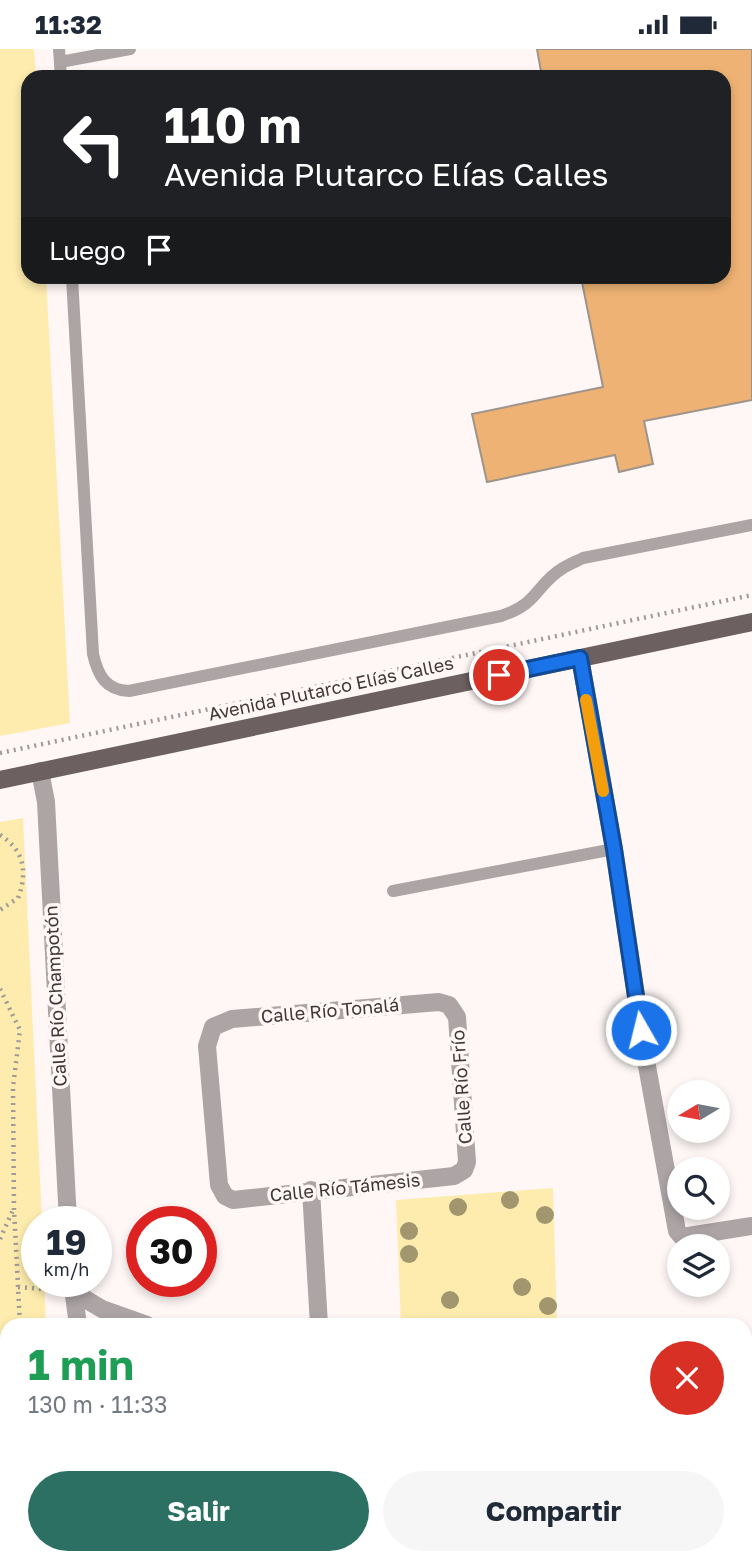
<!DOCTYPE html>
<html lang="es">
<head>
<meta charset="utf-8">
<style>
  :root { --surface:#fff; --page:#f6f6f7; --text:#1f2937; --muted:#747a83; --accent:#2c7063 }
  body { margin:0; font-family:"Golos Text",sans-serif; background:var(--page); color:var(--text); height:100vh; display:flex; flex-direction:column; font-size:26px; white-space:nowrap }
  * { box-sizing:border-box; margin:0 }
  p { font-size:23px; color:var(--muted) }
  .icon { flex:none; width:38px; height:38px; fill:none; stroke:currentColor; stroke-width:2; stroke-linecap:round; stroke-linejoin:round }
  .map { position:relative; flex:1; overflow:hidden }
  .side { position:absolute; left:0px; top:1269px; width:752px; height:247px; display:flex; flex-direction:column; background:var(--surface); border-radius:21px 21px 0 0; box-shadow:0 4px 10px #0003 }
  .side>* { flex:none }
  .banner { position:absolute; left:21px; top:21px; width:710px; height:214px; border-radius:21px; box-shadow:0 4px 10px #0003; background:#202124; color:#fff; overflow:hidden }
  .needle { width:46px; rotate:260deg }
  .buttons { position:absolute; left:667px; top:1031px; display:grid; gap:14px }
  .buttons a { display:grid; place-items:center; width:63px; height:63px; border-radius:50%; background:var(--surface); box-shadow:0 4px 10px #0003; font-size:35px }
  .speed { position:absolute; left:21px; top:1157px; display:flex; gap:14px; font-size:35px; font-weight:700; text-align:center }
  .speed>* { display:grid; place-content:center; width:91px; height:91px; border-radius:50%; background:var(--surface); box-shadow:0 4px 10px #0003; line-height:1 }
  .speed small { font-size:18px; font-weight:400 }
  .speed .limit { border:10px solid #d22; background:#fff; color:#111 }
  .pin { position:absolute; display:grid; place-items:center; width:60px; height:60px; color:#fff; margin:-30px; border:4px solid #fff; border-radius:50%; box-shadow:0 2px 7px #0007 }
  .me { position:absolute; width:77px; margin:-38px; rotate:352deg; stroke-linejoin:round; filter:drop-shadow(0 0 5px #0008) }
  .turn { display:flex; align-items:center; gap:24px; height:147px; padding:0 28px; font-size:32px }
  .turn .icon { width:91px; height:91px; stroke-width:2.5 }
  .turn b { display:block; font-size:49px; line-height:60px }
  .then { display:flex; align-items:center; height:66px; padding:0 28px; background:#0003; gap:14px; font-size:26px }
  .round { display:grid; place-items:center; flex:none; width:74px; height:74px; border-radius:37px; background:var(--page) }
  .summary { display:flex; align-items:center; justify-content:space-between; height:119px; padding:0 28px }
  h1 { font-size:42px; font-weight:700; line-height:52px; color:#1e9e55 }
  .cta { display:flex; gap:14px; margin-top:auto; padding:14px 28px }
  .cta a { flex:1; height:80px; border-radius:42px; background:var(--accent); color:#fff; font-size:28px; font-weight:700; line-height:80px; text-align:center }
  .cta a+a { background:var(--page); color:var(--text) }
  .status { display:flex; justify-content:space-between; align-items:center; height:49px; padding:0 35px; background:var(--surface); direction:ltr }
  .status svg { height:19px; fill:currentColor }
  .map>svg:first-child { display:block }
  .green { fill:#fdecad }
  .building { fill:#eeb274; stroke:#9f948b; stroke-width:2 }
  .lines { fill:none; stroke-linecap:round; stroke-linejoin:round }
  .path { stroke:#9f9997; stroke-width:4.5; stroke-dasharray:2 5; stroke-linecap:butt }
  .service { stroke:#aca4a5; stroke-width:12 }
  .minor { stroke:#aca4a5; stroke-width:18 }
  .primary { stroke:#6c6061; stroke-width:18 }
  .tree { fill:#a2966f }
  .route-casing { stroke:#114b97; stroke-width:18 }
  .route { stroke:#1a73e8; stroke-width:12 }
  .slow { stroke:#f59e0b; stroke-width:12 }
  .labels { text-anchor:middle; stroke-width:7; stroke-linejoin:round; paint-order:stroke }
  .street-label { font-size:18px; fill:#3e3836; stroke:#fef7f5 }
</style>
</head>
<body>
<div class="status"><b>11:32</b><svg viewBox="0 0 49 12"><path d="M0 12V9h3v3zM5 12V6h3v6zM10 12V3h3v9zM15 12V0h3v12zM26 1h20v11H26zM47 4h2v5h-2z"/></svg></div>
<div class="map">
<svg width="752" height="1515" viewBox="0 0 752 1515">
  <rect width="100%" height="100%" fill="#fef7f5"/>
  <path class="green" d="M0,0H34L36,28H28V228H46L70,674L0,687Z
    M23,769L42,1172H37V1232H44L46,1276H7V1508L65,1509L66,1515H3L0,1466V773Z
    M553,1139L557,1276H401L396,1151Z
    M746,1501L752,1503V1515H711L695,1509L746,1508Z"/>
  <path class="building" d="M537,0H752V351L644,372L653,415L619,423L615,406L487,433L472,365L603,338L581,228H724V28H542Z"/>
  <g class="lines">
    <path class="path" d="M0,704L752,546
      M0,786C24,801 28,823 18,849L0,861
      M0,940L20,981L13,1038L14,1160L20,1276
      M0,1190L13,1161
      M18,1238L53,1241
      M34,1508L35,1515
      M719,1508L734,1515"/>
    <path class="service" d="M59,0L61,28
      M60,13L130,0
      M72,228L93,605C98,627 106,641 129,642L501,567C540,554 535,536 563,519C569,515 577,512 583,509L752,476
      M393,842L614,800"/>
    <path class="minor" d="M580,609L614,800L645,1006L677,1182L682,1188L752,1177
      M40,722L46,753L68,1172
      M439,953L449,956L457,968L467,1113L464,1121L454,1127L233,1151L225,1147L219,1136L207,997L213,978L232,970Z
      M311,1141L319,1276
      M72,1232L78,1276
      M75,1244L102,1260L147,1276
      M100,1508L101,1515
      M346,1508L347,1515
      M545,1508V1515"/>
    <path class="primary" d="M0,731L752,573"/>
  </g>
  <g class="tree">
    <circle cx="510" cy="1151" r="9"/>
    <circle cx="458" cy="1158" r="9"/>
    <circle cx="545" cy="1166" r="9"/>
    <circle cx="409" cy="1182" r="9"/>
    <circle cx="409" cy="1205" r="9"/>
    <circle cx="522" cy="1238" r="9"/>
    <circle cx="450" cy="1251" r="9"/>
    <circle cx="548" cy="1257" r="9"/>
  </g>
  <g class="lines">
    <g class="route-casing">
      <path id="route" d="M499,626L580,609L614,800L641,981"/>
    </g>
    <use href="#route" class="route"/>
    <path class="slow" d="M586,651L603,742"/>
  </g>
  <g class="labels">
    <g class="street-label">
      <text transform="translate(331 640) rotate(-12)" y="6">Avenida Plutarco Elías Calles</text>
      <text transform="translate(56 947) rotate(-93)" y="6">Calle Río Champotón</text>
      <text transform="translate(330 962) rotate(-5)" y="6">Calle Río Tonalá</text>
      <text transform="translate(462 1038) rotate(-94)" y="6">Calle Río Frío</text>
      <text transform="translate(345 1139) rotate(-6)" y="6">Calle Río Támesis</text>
    </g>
  </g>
</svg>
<div class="buttons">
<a><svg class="needle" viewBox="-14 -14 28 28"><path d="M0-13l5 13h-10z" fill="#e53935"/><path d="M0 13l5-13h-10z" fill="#747a83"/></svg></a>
<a><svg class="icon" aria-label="search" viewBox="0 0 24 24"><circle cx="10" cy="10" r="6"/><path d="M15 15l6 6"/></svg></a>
<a><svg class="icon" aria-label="layers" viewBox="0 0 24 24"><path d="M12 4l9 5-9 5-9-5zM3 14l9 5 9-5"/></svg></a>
</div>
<div class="speed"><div>19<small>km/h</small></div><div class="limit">30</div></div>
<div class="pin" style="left:499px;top:626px;background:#d93025"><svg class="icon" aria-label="arrive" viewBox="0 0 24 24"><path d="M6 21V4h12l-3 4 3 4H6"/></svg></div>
<svg class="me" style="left:641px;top:981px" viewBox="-20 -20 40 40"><circle r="17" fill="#1a73e8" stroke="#fff" stroke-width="3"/><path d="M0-11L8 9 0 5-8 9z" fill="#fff"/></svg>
<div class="banner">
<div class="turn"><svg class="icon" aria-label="left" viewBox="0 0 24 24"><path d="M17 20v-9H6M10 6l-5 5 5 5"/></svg><div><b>110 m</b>Avenida Plutarco Elías Calles</div></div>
<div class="then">Luego<svg class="icon" aria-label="arrive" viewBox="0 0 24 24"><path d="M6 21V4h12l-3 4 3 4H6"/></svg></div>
</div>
<section class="side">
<div class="summary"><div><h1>1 min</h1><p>130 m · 11:33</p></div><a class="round" style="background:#d93025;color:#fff"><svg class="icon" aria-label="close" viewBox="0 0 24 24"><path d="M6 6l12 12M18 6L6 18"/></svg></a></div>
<div class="cta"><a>Salir</a><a>Compartir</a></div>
</section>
</div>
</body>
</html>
